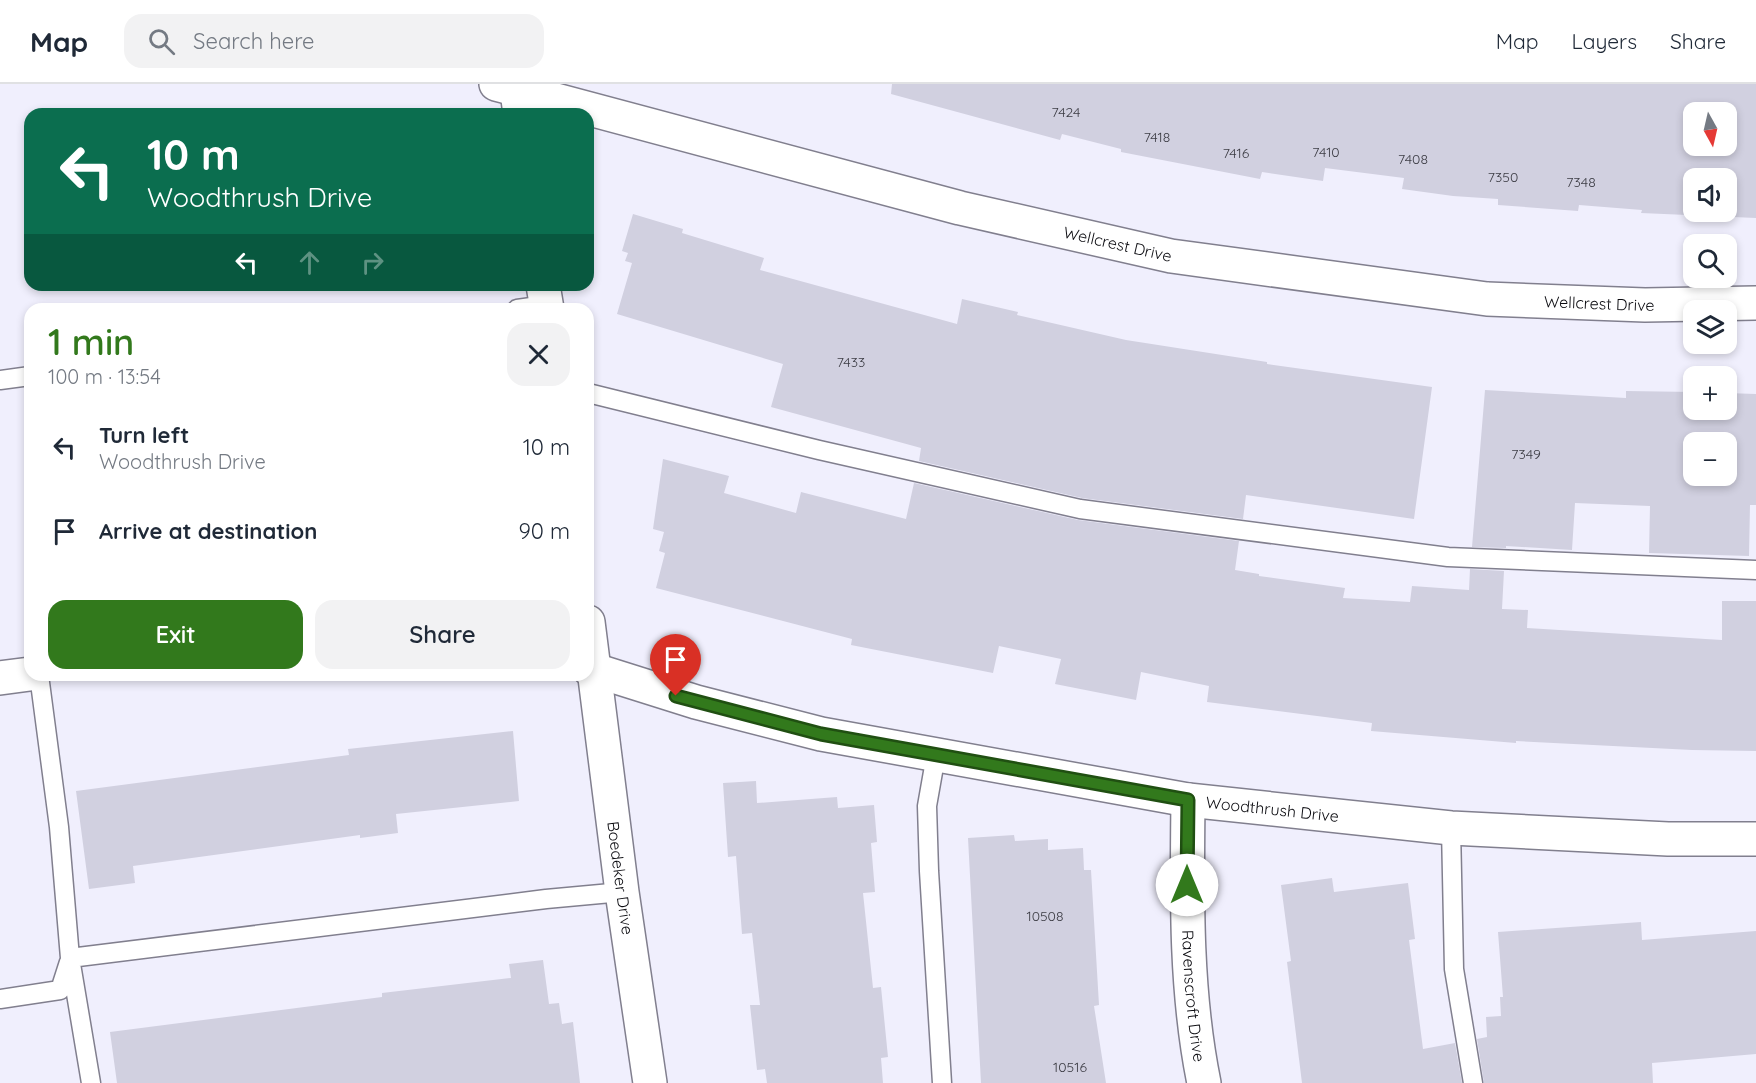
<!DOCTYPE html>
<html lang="en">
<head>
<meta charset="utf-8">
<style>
  :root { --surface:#fff; --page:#f2f2f3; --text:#1f2937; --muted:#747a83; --line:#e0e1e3; --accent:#32791c }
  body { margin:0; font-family:Quicksand,sans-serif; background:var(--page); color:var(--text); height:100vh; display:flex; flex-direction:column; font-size:22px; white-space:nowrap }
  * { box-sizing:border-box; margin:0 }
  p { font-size:20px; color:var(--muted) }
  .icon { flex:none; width:33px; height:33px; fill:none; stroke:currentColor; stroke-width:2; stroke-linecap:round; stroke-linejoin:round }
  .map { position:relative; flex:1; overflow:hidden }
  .sheet { position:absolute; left:24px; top:219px; width:570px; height:378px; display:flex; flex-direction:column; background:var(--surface); border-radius:18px; box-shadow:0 3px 9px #0003 }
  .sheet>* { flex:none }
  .hud { position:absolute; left:24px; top:24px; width:570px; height:183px; border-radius:18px; box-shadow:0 3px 9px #0003; background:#0b6e4f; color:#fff; overflow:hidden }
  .needle { width:39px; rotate:172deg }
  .buttons { position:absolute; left:1683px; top:18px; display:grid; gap:12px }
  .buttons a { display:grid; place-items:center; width:54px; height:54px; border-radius:12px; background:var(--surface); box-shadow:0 3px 9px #0003; font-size:30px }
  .pin { position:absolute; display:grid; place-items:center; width:51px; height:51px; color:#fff; margin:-62px -26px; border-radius:50% 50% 50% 0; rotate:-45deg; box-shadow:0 0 6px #0007 }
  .pin .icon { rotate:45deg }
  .me { position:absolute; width:66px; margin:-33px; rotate:0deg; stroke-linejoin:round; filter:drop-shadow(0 0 4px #0008) }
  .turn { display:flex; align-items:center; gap:21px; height:126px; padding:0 24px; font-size:27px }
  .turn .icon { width:78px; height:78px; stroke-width:2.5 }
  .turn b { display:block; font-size:42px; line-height:51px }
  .lanes { display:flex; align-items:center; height:57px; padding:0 24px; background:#0003; justify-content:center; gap:30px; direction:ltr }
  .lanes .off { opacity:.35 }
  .round { display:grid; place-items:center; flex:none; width:63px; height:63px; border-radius:18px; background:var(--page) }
  .summary { display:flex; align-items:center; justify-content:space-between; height:102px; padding:0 24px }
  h1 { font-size:36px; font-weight:600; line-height:45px; color:var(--accent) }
  .cta { display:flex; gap:12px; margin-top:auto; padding:12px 24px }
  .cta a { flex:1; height:69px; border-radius:18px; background:var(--accent); color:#fff; font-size:24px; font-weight:600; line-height:69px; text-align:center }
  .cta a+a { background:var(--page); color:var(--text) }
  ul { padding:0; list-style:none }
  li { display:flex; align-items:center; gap:18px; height:84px; padding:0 24px }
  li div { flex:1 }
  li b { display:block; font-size:22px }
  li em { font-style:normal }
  header { display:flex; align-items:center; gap:36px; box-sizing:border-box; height:84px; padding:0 30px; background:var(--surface); border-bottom:2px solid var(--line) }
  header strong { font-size:28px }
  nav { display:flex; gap:33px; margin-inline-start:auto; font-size:21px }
  .search { width:420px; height:54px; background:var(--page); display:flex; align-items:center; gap:15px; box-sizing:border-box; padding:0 21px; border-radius:18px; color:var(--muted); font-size:22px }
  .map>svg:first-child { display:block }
  .building { fill:#d1d0e0; fill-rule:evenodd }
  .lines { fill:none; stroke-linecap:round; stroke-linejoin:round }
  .service-casing { stroke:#817f8e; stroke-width:21 }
  .minor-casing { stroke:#817f8e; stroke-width:36 }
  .tertiary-casing { stroke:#817f8e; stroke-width:36 }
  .service { stroke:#fff; stroke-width:18 }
  .minor { stroke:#fff; stroke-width:33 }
  .tertiary { stroke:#fff; stroke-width:33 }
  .route-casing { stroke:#204f12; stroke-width:15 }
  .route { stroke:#32791c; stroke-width:10 }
  .labels { text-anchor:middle; stroke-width:4.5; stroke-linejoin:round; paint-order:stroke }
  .number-label { font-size:14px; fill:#3c3c44 }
  .street-label { font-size:16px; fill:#0b0b10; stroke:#fefefe }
</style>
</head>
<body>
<header>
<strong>Map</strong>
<div class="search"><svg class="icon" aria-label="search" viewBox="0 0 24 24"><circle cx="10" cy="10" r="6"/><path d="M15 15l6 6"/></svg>Search here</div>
<nav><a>Map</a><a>Layers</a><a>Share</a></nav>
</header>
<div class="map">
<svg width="1756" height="999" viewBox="0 0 1756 999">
  <rect width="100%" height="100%" fill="#f0effd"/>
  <path class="building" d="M892,0H1756V134L1641,129L1642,126L1579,121L1578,127L1498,121V115L1453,112L1402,105L1404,94L1325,84L1323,97L1262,88L1260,95L1121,68V65L1062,50L1060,56L891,10ZM1694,28H1726V62H1694ZM1694,94H1726V128H1694Z
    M633,130L683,145L682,149L764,174L760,186L957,240L962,215L1018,228L1017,231L1126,256L1267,278V280L1432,303L1414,435L1246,411L1243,435L1082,414L919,377L921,364L771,323L783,280L617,230L632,179L625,177L628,169L622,167Z
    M1485,306L1626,314V307L1694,308V326H1726V309L1756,310V421H1750L1749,472L1649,469L1650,422L1575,419L1572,466L1506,462V464L1472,463ZM1694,358H1726V392H1694Z
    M663,375L729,392L724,409L796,429L801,408L906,435L914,399L1078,436L1239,457L1235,486L1259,490V492L1345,504L1343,514L1410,518L1412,502L1469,506L1470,485L1504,487L1502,525L1528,526L1527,544L1722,556V517H1756V667L1692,666L1516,657V659L1371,647L1372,639L1207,618L1209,602L1141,588L1136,616L1055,600L1061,575L999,562L993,589L851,561L852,555L656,504L665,469L659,467L664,448L653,445Z
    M513,647L519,717L396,730L398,749L360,754V751L133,782L135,799L89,805L76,707L349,671L348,665Z
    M756,697L757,719L837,713L838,724L874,721L877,758L871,759L875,808L863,809L873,904L881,903L888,973L881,974L883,999H767L765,985L757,986L750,921H760L752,849L742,850L736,772L728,773L723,699Z
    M1014,751L1015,757L1048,755V766L1083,764L1084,786H1091L1099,921L1094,922L1106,999H981L968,754Z
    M1332,794L1334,808L1408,799L1415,855L1409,856L1423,965L1455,959L1462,999H1302L1287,878L1291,877L1281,801Z
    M1641,838L1642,856L1756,847V970L1652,979L1653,999H1484L1477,955L1487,953L1486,933L1501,932L1500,913H1503L1498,848Z
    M543,876L549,920L559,919L562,940L573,938L580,999H117L110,948L382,913V909L511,894L509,880Z"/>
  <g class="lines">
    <g class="service-casing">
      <path id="service" d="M517,225L546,221
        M0,296L30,292
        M588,309L819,366L1080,425L1448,473L1756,486
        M39,591L59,743L70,874L91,999
        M936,671L927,722L929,787L942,999
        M1451,744L1454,885L1473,999
        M70,874L546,815L622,808
        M0,915L60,906L69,878"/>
    </g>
    <g class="minor-casing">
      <g id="minor">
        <path id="s1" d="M496,0L960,124L1171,172L1487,215L1645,221L1756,219"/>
        <path id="s2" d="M588,584L696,618L821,650L1188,716L1451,744L1668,755H1756"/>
        <path d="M0,594L30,590"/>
        <path id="s3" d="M1188,716C1187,810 1185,906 1204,999"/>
      </g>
    </g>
    <g class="tertiary-casing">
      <g id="tertiary">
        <path d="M516,0L520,30"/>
        <path d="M543,201L547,225"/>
        <path id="s4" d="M588,538L622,808L650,999"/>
      </g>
    </g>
    <use href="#service" class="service"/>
    <use href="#minor" class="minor"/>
    <use href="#tertiary" class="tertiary"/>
  </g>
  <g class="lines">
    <g class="route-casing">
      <path id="route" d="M676,612L821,650L1188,716L1187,801"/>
    </g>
    <use href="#route" class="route"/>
  </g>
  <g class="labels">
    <g class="number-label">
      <text x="1066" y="33">7424</text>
      <text x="1157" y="58">7418</text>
      <text x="1326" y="73">7410</text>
      <text x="1236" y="74">7416</text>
      <text x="1413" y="80">7408</text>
      <text x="1503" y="98">7350</text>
      <text x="1581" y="103">7348</text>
      <text x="851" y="283">7433</text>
      <text x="1526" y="375">7349</text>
      <text x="1045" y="837">10508</text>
      <text x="1070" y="988">10516</text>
    </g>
    <g class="street-label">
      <text dy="6" stroke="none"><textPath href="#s1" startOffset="642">Wellcrest Drive</textPath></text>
      <text dy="6" stroke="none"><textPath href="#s1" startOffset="1128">Wellcrest Drive</textPath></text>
      <text dy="6" stroke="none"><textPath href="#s2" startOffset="700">Woodthrush Drive</textPath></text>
      <text dy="6" stroke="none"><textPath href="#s4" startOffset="258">Boedeker Drive</textPath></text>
      <text dy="6" stroke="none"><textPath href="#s3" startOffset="196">Ravenscroft Drive</textPath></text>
    </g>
  </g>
</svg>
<div class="buttons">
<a><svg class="needle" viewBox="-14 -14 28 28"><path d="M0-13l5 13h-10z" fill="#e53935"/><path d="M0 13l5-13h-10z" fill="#747a83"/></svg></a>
<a><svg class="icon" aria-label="sound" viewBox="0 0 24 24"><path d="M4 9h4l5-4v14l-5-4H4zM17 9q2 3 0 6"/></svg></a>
<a><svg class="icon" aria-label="search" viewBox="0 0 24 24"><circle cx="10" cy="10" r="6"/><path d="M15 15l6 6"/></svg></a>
<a><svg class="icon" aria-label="layers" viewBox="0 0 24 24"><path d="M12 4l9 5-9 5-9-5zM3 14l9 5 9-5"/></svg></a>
<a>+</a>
<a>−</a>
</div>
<div class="pin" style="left:676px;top:612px;background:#d93025"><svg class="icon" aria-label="arrive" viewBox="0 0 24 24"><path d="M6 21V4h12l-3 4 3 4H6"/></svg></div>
<svg class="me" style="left:1187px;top:801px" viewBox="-20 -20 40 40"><circle r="19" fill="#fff"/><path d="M0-13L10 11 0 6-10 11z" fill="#32791c"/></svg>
<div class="hud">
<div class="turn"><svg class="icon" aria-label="left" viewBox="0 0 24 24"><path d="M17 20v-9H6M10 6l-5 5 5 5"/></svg><div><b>10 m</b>Woodthrush Drive</div></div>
<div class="lanes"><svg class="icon" aria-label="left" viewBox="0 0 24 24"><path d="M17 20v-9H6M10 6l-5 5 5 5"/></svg><svg class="icon off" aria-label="ahead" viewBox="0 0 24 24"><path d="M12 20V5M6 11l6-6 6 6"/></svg><svg class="icon off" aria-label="right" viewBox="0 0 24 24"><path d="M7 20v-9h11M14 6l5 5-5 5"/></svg></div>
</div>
<section class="sheet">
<div class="summary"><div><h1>1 min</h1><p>100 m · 13:54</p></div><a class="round"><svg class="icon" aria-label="close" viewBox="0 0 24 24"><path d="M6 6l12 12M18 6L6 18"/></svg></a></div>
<ul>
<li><svg class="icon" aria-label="left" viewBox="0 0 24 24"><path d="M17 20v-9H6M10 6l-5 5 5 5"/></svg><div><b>Turn left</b><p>Woodthrush Drive</p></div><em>10 m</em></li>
<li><svg class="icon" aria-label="arrive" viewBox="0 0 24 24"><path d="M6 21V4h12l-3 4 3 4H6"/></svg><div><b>Arrive at destination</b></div><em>90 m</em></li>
</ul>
<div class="cta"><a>Exit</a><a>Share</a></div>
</section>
</div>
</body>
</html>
